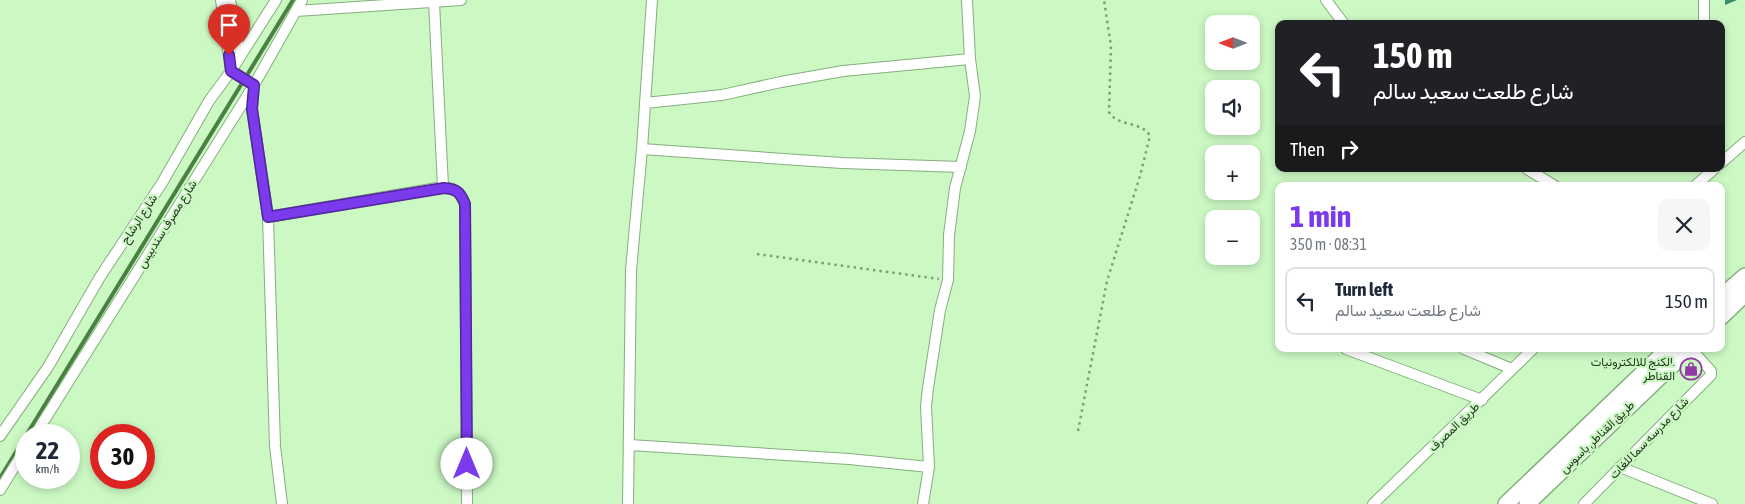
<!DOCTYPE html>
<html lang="en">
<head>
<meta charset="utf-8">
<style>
  :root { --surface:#fff; --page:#f6f6f7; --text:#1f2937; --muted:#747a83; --line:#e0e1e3; --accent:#7c3aed }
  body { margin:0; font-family:"Asap Condensed",Vazirmatn,sans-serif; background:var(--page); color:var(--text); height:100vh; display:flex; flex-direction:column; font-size:19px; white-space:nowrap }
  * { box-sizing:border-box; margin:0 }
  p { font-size:16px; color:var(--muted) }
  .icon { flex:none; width:28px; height:28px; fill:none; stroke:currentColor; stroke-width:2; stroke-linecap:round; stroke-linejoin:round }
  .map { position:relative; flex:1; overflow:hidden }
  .details { position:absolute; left:1275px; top:182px; width:450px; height:170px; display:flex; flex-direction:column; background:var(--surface); border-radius:10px; box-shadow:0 2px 8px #0003 }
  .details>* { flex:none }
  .guide { position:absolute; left:1275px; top:20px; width:450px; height:152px; border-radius:10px; box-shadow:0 2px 8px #0003; background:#202124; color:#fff; overflow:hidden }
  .needle { width:32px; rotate:270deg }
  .buttons { position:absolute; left:1205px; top:15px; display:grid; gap:10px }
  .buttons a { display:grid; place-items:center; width:55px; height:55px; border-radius:10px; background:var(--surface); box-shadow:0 2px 8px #0003; font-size:25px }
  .speed { position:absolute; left:15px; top:424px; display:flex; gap:10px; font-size:25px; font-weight:700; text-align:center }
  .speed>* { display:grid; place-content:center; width:65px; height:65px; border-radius:50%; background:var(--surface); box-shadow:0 2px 8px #0003; line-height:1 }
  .speed small { font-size:12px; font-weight:400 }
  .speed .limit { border:8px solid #d22; background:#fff; color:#111 }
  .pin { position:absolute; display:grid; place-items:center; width:42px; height:42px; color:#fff; margin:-51px -21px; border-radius:50% 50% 50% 0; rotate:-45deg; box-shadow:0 0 5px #0007 }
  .pin .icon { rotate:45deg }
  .me { position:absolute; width:55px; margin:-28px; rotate:0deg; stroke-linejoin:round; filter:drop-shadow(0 0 4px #0008) }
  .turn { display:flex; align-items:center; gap:18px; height:105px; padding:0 15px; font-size:22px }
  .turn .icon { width:65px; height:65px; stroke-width:2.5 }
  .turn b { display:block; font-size:35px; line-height:42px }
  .then { display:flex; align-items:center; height:48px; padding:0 15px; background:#0003; gap:10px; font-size:19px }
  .round { display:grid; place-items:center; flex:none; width:52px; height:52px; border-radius:10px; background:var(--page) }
  .summary { display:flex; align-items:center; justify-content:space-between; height:85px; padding:0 15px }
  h1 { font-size:30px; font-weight:700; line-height:38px; color:var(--accent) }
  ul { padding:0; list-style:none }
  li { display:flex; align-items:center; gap:15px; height:68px; margin:0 10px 8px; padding:0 5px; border:2px solid var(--line); border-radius:10px }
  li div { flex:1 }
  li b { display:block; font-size:19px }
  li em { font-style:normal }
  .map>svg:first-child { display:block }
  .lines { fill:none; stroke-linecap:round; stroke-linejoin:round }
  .stream { stroke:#4a8142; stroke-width:4 }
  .minor-casing { stroke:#85af7e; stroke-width:12 }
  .secondary-casing { stroke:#85af7e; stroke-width:18 }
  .path { stroke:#7e9e78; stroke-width:2.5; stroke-dasharray:2.5 4; stroke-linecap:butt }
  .minor { stroke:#fff; stroke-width:10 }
  .secondary { stroke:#fff; stroke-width:15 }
  .shaded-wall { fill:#398d68 }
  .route-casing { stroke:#51269a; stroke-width:12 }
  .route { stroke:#7c3aed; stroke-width:9 }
  .labels { text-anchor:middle; stroke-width:4.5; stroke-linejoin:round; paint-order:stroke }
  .street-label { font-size:12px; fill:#243521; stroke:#cbf8c3 }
  .poi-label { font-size:12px; fill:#243521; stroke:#cbf8c3; text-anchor:end }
</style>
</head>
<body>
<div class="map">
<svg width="1745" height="504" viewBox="0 0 1745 504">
  <rect width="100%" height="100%" fill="#cbf8c3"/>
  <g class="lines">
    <path class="stream" d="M0,478L293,0"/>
    <g class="minor-casing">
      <path id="minor" d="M221,0L231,71L254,85L252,109L268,217L275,446L282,504
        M230,0L240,56
        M1326,0L1344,24
        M1704,0V24
        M434,2L443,187
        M296,11L461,0
        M645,103L722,95L781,82L843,71L970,59
        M642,149L842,163L961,167
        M1721,163L1745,142
        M1527,169L1555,186
        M1695,186L1714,169
        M268,217L443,187C457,189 460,192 465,204L467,504
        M1346,349L1482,400
        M1464,349L1512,369
        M35,435L254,85L302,0
        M0,436L48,367L100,277L162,183L209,101L231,71L276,0
        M630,445L849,459L929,467
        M1620,467L1712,504
        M0,490L26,448
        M628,504L631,270L642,149L652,0
        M923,504L929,467L926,406L928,388L940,310L948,280L949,235L955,188L970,131L975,96L970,59L967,0
        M1373,504L1533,349
        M1584,504L1711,375V371L1691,349"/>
    </g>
    <g class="secondary-casing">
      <path id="secondary" d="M1721,297L1745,276
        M1721,317L1745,294
        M1506,504L1668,349
        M1527,504L1689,349"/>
    </g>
    <path class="path" d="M757,254L939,279
      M1078,431L1107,281L1140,176L1150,136C1141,120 1119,128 1109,112L1111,46L1104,0"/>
    <use href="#minor" class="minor"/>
    <use href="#secondary" class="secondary"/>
  </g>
  <path class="shaded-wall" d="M1725,0H1737L1725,5Z"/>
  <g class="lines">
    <g class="route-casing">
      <path id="route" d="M229,55L231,71L254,85L252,109L268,217L444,188C457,189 460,192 465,204L467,464"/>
    </g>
    <use href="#route" class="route"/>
  </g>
  <defs>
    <g id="shop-ring" transform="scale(1.125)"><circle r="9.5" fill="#cbf8c3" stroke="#943aa5" stroke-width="1.5"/><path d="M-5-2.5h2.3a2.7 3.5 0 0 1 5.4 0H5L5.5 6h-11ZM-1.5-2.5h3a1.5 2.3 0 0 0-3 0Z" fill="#943aa5"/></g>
  </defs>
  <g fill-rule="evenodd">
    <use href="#shop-ring" x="1691" y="369"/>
  </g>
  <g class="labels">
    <g class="street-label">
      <text transform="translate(139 219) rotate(-57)" y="4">شارع الرشاح</text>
      <text transform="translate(167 224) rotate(-58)" y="4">شارع مصرف سندبيس</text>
      <text transform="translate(1454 427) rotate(-44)" y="4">طريق المصرف</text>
      <text transform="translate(1597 437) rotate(-44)" y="4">طريق القناطر, باسوس</text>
      <text transform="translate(1649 438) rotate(-46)" y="4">شارع مدرسه سما للغات</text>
    </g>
    <g class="poi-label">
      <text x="1675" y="366">الكنج للالكترونيات.<tspan x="1675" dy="14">القناطر</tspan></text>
    </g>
  </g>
</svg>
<div class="buttons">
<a><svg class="needle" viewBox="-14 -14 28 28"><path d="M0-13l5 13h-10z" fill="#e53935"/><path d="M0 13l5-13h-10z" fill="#747a83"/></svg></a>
<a><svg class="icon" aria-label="sound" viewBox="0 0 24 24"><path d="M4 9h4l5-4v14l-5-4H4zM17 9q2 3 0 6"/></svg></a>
<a>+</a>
<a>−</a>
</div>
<div class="speed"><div>22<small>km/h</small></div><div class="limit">30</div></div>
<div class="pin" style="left:229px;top:55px;background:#d93025"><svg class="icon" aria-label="arrive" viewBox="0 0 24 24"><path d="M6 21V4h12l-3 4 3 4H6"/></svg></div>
<svg class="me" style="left:467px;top:464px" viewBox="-20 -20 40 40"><circle r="19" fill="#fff"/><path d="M0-13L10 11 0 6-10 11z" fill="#7c3aed"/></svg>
<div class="guide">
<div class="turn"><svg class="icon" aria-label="left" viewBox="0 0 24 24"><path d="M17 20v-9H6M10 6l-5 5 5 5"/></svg><div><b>150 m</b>شارع طلعت سعيد سالم</div></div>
<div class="then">Then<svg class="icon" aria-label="right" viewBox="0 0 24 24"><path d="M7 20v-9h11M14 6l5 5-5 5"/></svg></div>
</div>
<section class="details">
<div class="summary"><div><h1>1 min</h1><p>350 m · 08:31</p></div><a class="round"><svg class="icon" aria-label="close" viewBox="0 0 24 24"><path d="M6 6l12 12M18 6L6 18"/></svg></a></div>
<ul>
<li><svg class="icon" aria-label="left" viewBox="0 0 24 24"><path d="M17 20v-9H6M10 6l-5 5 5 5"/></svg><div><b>Turn left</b><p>شارع طلعت سعيد سالم</p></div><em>150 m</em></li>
</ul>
</section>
</div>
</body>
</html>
